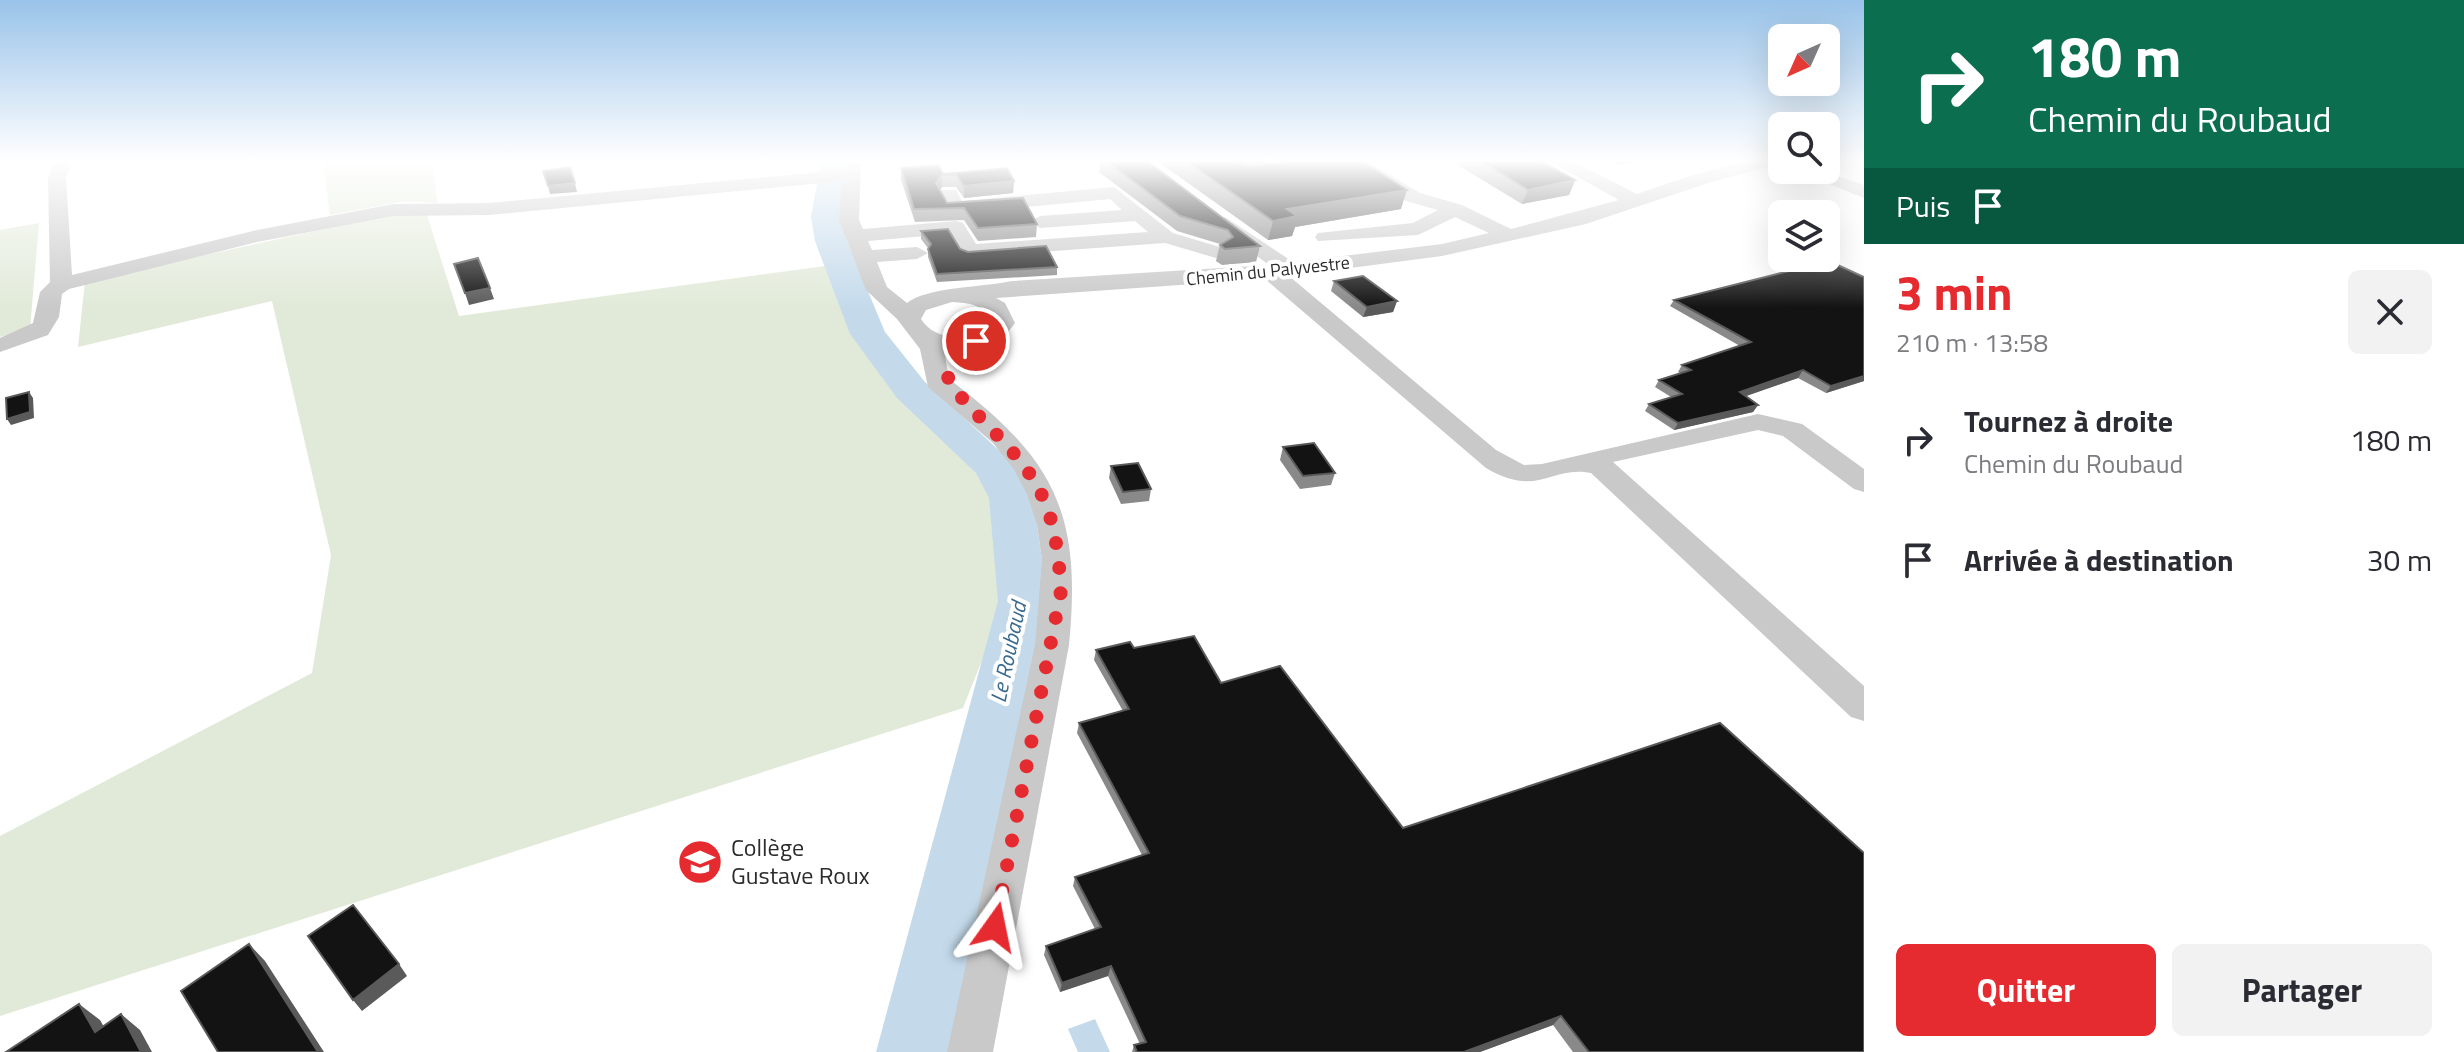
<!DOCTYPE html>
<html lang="fr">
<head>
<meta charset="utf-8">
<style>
  :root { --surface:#fff; --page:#f2f2f3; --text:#2b2b33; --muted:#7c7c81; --accent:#e62b30 }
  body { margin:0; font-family:"Titillium Web",sans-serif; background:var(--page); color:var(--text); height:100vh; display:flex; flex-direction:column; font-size:30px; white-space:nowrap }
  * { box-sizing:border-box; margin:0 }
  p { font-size:26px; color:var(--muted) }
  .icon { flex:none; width:44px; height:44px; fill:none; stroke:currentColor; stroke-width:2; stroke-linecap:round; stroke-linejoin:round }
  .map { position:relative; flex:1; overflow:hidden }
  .panel { display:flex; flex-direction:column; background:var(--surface); width:600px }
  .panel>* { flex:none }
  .guide { background:#0b6e4f; color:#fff; overflow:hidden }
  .needle { width:52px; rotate:225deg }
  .buttons { position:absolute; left:1768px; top:24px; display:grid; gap:16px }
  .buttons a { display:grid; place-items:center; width:72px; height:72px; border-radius:12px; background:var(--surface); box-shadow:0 8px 32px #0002; font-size:40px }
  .pin { position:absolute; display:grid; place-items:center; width:68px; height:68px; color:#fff; margin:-34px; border:4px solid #fff; border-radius:50%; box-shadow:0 2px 8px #0007 }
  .me { position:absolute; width:88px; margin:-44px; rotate:12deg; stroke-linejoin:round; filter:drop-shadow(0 0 6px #0008) }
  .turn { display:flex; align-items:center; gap:28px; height:168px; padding:0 32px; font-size:36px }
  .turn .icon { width:104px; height:104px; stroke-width:2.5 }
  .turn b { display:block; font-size:56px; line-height:68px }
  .then { display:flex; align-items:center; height:76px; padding:0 32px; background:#0003; gap:16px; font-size:30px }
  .round { display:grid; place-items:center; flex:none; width:84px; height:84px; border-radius:12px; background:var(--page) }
  .summary { display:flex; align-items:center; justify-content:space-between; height:136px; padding:0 32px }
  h1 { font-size:48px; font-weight:700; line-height:60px; color:var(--accent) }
  .action { display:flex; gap:16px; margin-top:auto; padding:16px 32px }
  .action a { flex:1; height:92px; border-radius:12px; background:var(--accent); color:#fff; font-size:32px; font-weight:700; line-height:92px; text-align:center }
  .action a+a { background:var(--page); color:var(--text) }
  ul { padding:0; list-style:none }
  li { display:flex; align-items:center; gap:24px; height:120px; padding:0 32px }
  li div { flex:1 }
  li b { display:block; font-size:30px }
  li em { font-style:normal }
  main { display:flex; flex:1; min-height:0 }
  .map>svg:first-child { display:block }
  .green { fill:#e1ead9 }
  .water { fill:#c4daeb }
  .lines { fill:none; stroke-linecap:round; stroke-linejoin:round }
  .river { fill:#c4daeb; fill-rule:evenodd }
  .minor { fill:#c9c9c9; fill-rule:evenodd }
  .wall { fill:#898989 }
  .shaded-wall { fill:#5a5a5a }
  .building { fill:#131313; stroke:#5a5a5a; stroke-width:2 }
  .route { stroke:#e62b30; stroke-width:14; stroke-dasharray:0 25.2 }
  .labels { text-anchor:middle; stroke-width:8; stroke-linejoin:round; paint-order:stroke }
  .far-street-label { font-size:18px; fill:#2c2c2c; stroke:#fff }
  .water-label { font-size:22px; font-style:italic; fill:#3a6a8e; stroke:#fff }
  .near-poi-label { font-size:24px; fill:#2c2c2c; stroke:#fff; text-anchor:start }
</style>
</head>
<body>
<main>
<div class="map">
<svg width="1864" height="1052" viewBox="0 0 1864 1052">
  <rect width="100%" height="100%" fill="#fff"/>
  <path class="green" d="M323,161H433L437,203L404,201L330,215Z
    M389,215H427L459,316L825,266L860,343L907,395L980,463L995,497L1006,600L963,708L0,1016V836L312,673L331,555L272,301L78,347L85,281Z
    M39,223L30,329L0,337V230Z"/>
  <path class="water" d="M1095,1019L1110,1052H1078L1068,1029Z"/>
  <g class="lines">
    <path class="river" d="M821,161H849L841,217L847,241L885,332L925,382L1016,466L1033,498L1048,601L948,1052H876L998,601L989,498L976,473L897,398L850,334L815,241L811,217Z"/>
    <path class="minor" d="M55,161H73L66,177L72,275L257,230L393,204L489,203L842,170L843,161H861L859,220L863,229L956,221L963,223L976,244L1148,232L1135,221L1040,228L1030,222L1040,216L1122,210L1110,199L955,214L948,212L939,194L942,190H956L962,201L1114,187L1173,233L1223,248L1227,252L1216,258L1165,243L969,257L962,255L949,234L868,241L872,250L917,247L928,253L917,259L877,262L887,287L907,303C926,287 985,287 1012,281L1269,265L1218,227L1215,223L1218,219L1225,217L1293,262L1442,244L1489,233L1455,217L1418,235L1318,241L1315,237L1318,233L1413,223L1438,210L1406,201L1346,161H1368L1420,193L1462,205L1511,229L1619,200L1549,161H1572L1637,194C1684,178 1728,161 1779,161L1776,165L1711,182L1586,224L1442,256L1289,276L1496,450L1524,465L1542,464L1758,414L1802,424L1864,469V492L1854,489L1783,436L1758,430L1613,462L1864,686V721L1851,717L1591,473C1550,465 1539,499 1486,468L1265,279L996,298L1005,303L1015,323C999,346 971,354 944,350L949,379C1055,459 1082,513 1069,645L993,1052H947L1035,645L1042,560L1037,525L1027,494L1013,468L993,443L928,387L920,349L897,319L866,290L839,220L842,181L489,215L393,216L257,242L69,289L62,294L59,317L48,335L0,352V338L33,323L40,292L50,282L48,177ZM952,302C969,303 984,304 991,322C972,341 936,343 921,319L926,310Z
      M1794,170H1821L1864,185V198Z"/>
  </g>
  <path class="wall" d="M1101,161H1147L1260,246L1256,262L1222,265L1216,261L1220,244L1177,231L1099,172Z
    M1157,161H1274L1246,166L1401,209L1295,227L1292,236L1268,240Z
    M1451,161H1541L1575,180L1569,195L1522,204Z
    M1609,161H1637L1618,165Z
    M901,168L1014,181L1013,193L964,198L956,187H942L940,190L947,203L1037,224L1036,237L978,241L964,220L915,222L901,180Z
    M921,231L968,252L1057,267V275L937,282L928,257V248L921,239Z
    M1334,281L1397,301L1393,312L1363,317L1331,291Z
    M1674,300L1864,381L1826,393L1798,378L1745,396L1758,405L1753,412L1674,430L1645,411L1649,404L1671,397L1655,387L1659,380L1680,373L1678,372L1682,365L1740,346L1670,306Z
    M1283,447L1335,473L1331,485L1300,489L1280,460Z
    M1111,466L1151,489L1149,501L1121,504L1109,478Z
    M1134,648L1221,683L1403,828L1864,1052H1573L1553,1025L1480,1052H1132L1134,1045L1140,1044L1108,976L1060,992L1044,955L1046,946L1095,929L1073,886L1075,877L1142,855L1077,733L1079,723L1123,711L1094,660L1096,650Z"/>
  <path class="shaded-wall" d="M1234,161H1274L1242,167Z
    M1620,161H1637L1618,165Z
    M942,175V187L936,195V183Z
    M1575,180L1569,195L1522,204L1528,190Z
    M1014,181L1013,193L964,198V186Z
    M575,183L577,192L550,194L548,186Z
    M1407,190L1401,209L1295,227L1292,236L1268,240L1273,221L1287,209Z
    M490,288L494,299L469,305L465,293Z
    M1397,301L1393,312L1363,317L1367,307Z
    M1803,370L1798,378L1735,400L1740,392Z
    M1864,376V381L1826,393L1831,386Z
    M29,392L33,398L34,418L11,425L7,419Z
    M1758,405L1753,412L1674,430L1678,423Z
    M249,944L265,961L324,1052H318Z
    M399,964L407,976L362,1011L353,1000Z
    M1111,966L1108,976L1060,992L1062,983Z
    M79,1004L100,1020L116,1048L95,1032Z
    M121,1014L140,1030L152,1052H141Z
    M1561,1016L1553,1025L1480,1052H1464Z"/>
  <path class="building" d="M1106,161H1147L1260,246L1225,249L1220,245L1233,237L1228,230L1180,216Z
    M1186,161H1237L1246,166L1286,161H1362L1407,190L1287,209L1297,216L1273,221Z
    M1480,161H1541L1575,180L1528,190Z
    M939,165L943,174L1007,168L1014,181L964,186L956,175H942L936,183L947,203L1023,198L1037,224L978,228L964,208L914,209L901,168Z
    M570,167L575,183L548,186L543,171Z
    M948,229L960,249L968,252L1046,246L1057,267L937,274L928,249L931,244L921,231Z
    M478,258L490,288L465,293L454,264Z
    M1829,261L1864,277V376L1831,386L1803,370L1740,392L1758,405L1678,423L1649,404L1682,394L1659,380L1691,370L1682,365L1751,342L1674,300Z
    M1363,276L1397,301L1367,307L1334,281Z
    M29,392L30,412L7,419L6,398Z
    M1314,443L1335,473L1303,476L1283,447Z
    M1138,463L1151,489L1123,492L1111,466Z
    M1194,636L1221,683L1280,666L1403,828L1720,723L1864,853V1052H1589L1561,1016L1464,1052H1137L1134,1045L1146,1042L1111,966L1062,983L1046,946L1101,927L1075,877L1149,853L1079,723L1129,709L1096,650L1130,642L1134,648Z
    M353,905L399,964L353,1000L308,936Z
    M249,944L318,1052H218L181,991Z
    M79,1004L95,1032L121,1014L141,1052H6Z"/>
  <linearGradient id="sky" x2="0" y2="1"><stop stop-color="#99c3e9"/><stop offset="0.52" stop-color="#fff"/><stop offset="1" stop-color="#fff" stop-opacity="0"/></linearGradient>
  <rect width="1864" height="308" fill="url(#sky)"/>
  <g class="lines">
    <path class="route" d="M976,341L950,359L948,380C956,387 960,397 967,404C1034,473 1055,490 1061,591L995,927"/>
  </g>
  <defs>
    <g id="school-disc" transform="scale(2.3)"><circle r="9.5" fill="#e62b30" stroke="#fff"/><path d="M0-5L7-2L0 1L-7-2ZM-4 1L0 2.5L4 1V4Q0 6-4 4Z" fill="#fff"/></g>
  </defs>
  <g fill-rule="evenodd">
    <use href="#school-disc" x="700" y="862"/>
  </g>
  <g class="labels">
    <g class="far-street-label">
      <text transform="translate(1268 271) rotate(-6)" y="6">Chemin du Palyvestre</text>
    </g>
    <g class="water-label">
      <text transform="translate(1008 652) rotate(-78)" y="8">Le Roubaud</text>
    </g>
    <g class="near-poi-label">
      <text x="731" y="856">Collège<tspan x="731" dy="28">Gustave Roux</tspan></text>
    </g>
  </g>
</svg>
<div class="buttons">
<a><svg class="needle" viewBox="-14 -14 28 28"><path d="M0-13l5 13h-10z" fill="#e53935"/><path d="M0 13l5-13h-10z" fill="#7c7c81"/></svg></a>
<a><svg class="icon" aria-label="search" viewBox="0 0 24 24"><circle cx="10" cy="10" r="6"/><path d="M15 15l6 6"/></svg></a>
<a><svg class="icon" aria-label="layers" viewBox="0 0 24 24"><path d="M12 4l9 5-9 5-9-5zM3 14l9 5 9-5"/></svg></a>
</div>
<div class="pin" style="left:976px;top:341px;background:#d93025"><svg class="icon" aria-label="arrive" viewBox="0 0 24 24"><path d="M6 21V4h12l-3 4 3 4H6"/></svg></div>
<svg class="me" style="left:995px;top:927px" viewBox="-20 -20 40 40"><path d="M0-17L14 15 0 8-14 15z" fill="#e62b30" stroke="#fff" stroke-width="4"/></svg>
</div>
<section class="panel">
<div class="guide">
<div class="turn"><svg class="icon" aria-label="right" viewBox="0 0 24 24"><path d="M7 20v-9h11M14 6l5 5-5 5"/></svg><div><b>180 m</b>Chemin du Roubaud</div></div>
<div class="then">Puis<svg class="icon" aria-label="arrive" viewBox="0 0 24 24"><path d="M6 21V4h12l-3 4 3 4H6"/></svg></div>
</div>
<div class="summary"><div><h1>3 min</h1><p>210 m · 13:58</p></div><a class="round"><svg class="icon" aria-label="close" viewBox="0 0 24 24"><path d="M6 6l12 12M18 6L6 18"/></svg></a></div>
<ul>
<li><svg class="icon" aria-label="right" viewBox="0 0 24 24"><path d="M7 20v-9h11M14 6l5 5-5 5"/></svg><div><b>Tournez à droite</b><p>Chemin du Roubaud</p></div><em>180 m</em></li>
<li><svg class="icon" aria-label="arrive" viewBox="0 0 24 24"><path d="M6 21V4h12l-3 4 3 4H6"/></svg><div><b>Arrivée à destination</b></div><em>30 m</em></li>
</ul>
<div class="action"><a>Quitter</a><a>Partager</a></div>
</section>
</main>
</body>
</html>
